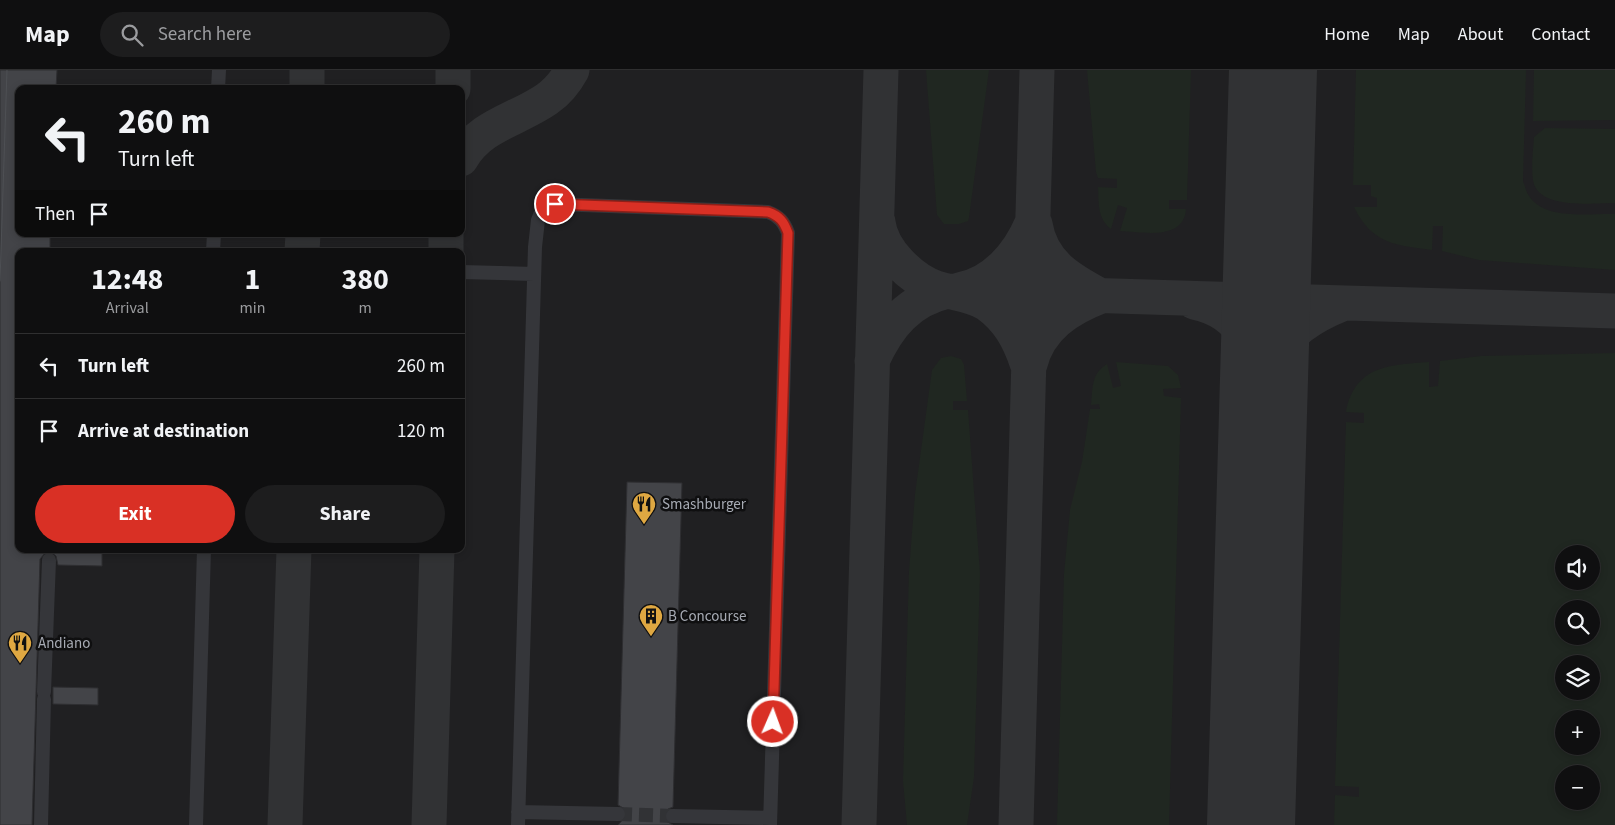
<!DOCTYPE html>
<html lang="en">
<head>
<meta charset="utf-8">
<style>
  :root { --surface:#0f0f10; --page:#1d1d1e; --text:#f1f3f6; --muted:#9b9c9f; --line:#2f2f30; --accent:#d93025 }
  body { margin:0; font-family:"Source Sans 3",sans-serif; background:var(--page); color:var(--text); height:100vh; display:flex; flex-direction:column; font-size:19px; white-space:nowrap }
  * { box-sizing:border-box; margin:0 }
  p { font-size:16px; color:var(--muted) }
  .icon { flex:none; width:28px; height:28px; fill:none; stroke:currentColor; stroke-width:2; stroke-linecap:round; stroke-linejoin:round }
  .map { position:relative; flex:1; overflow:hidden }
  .details { position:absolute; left:15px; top:178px; width:450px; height:305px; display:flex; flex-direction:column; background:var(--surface); border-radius:10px; box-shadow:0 2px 8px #0003,0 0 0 1px var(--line) }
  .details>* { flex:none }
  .banner { position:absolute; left:15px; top:15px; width:450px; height:152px; border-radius:10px; box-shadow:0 2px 8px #0003,0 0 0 1px var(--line); background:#0f0f10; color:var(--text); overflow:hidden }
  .buttons { position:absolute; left:1555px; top:475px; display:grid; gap:10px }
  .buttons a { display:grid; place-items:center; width:45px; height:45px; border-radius:50%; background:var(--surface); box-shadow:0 2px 8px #0003,0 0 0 1px var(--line); font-size:25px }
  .pin { position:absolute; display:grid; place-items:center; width:42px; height:42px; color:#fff; margin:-21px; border:2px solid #fff; border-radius:50%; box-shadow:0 1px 5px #0007 }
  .me { position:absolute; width:55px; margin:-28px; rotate:2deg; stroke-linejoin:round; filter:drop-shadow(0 0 4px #0008) }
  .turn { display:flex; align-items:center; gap:18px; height:105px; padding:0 20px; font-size:22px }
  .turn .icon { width:65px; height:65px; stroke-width:2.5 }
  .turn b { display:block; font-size:35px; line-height:42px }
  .then { display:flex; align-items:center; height:48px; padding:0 20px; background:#0003; gap:10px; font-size:19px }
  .eta { display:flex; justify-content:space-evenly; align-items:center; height:85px; text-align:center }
  .eta b { font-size:30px; font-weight:700; line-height:35px }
  .button { display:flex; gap:10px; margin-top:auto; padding:10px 20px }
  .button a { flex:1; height:58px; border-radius:30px; background:var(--accent); color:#fff; font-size:20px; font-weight:700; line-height:58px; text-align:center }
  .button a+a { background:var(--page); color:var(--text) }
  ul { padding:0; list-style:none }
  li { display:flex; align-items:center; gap:15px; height:65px; padding:0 20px; border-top:1px solid var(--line) }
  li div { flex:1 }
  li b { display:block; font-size:19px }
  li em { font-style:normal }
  header { display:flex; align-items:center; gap:30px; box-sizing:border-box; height:70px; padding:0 25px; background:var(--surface); border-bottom:1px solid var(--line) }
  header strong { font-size:24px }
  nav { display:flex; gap:28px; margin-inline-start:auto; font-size:18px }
  .search { width:350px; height:45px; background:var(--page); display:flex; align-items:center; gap:12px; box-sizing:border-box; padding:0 18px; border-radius:28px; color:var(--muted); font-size:19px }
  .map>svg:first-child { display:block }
  .built { fill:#202022; fill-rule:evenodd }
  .green { fill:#202721; fill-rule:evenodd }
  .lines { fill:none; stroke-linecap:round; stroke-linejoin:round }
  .taxiway { stroke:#313234; stroke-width:35 }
  .runway { stroke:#313234; stroke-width:88 }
  .building { fill:#434448; stroke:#2e2e31 }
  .minor-tunnel { stroke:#313235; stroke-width:14; stroke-dasharray:14 7; stroke-linecap:butt }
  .minor { stroke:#35363a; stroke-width:14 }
  .tram { stroke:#4e5054; stroke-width:1 }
  .route-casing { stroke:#8d1f18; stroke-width:12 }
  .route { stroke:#d93025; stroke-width:9 }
  .labels { text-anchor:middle; stroke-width:5; stroke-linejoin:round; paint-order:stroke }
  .poi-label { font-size:15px; fill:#a7abb4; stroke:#0f0f10; text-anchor:start }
</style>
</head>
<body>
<header>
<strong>Map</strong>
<div class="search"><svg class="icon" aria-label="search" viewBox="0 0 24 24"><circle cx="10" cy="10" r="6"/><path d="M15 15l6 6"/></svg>Search here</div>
<nav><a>Home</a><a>Map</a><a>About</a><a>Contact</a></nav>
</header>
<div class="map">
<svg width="1615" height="755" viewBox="0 0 1615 755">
  <rect width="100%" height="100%" fill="#141415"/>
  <path class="built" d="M0,0H1615V755H0ZM19,19H461V164H19ZM19,181H461V479H19ZM1564,484H1591V511H1564ZM1564,539H1591V566H1564ZM1564,594H1591V621H1564ZM1564,649H1591V676H1564ZM1564,704H1591V731H1564Z"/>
  <path class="green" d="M926,0H989L969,147L968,151L959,154H944L937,145Z
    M1087,0H1191L1187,130H1169V139H1186C1184,171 1143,162 1120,161L1127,138L1118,135L1111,159C1097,148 1099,134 1098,117L1117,118V109L1098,108L1096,102Z
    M1356,0H1526L1523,111C1525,116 1526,122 1529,126C1545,151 1590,143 1615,144V200L1479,190L1442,181L1443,156H1433L1432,180C1395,175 1372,174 1354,137H1377V128L1371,126V115H1353Z
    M1534,0H1615V50L1533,51Z
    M1545,58L1615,59V133C1593,133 1537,140 1533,110C1531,96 1533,81 1534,67Z
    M1615,283V755H1334L1335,725L1359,727V717L1335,716L1346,352L1364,353V343L1346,342C1355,295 1390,295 1429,292V317L1438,316L1440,291L1481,286ZM1564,484H1591V511H1564ZM1564,539H1591V566H1564ZM1564,594H1591V621H1564ZM1564,649H1591V676H1564ZM1564,704H1591V731H1564Z
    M951,286L961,289L964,295L967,331H953V340H968L980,503L974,707L967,755H907L903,711L909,501L915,424L932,300L941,288Z
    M1116,292L1168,296L1178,305L1181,318L1163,319L1164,326L1181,328L1169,755H1057L1064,504L1070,440L1082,392L1090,339H1100L1099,334L1091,335C1093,317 1091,304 1107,294L1113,318L1121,316Z"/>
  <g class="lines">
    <path class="taxiway" d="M307,19V0
      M453,19V0
      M461,89C480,55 517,50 547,29C557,22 566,11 572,0
      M878,152C881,180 911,209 936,218C952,223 973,225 987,234C1008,249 1019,269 1027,293
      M302,181L303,164
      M446,181V164
      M959,220C994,214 1019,184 1032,153
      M1194,232C1250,243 1258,289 1263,337
      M872,291C888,255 909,230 948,221L1615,241
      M1030,294C1039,257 1069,238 1101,226C1069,209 1041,193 1035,154
      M1265,326C1269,313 1271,298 1277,285C1289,259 1317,244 1342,234
      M285,755L294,479
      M429,755L437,479
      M859,755L881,0
      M1016,755L1037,0"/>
    <path class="runway" d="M1251,755L1273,0"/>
  </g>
  <path class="building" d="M0,0H57L56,19H19V164H50V181H19V479H102V496L58,495L56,486L50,481L45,483L40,489L32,755H0Z
    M627,412L682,413L673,737L668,739L664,745L666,751L673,755H618L627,745L625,739L618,735Z
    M53,617L98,618V635L53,634Z"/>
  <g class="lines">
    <path class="minor-tunnel" d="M618,744L673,746"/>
    <path class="minor" d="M218,19L219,0
      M213,181L214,164
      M461,202L534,204
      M44,622L49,490
      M518,742L618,744
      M673,746L770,748
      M41,755L44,629
      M196,755L204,479
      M518,755L535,177L538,150L542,140L555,134L768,142C779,146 784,152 788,163L770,755"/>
    <path class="tram" d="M0,211L7,0"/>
  </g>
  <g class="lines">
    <g class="route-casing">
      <path id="route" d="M555,134L768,142C780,146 784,152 788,163L773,652"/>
    </g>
    <use href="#route" class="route"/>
  </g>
  <defs>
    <g id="restaurant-pin" transform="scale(1.25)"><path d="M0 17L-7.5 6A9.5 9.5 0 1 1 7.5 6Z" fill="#dfa842" stroke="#0f0f10"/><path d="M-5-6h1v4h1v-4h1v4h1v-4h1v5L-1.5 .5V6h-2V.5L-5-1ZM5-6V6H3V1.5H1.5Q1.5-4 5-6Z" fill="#111"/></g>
    <g id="building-pin" transform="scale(1.25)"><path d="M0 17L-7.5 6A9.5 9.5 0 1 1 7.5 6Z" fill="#dfa842" stroke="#0f0f10"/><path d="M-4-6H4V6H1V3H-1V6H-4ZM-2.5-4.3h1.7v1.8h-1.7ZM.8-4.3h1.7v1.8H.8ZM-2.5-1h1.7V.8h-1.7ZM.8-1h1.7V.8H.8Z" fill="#111"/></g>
  </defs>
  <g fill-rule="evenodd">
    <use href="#restaurant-pin" x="644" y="434"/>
    <use href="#building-pin" x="651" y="546"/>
    <use href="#restaurant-pin" x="20" y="573"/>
  </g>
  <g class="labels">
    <g class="poi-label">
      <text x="662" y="439">Smashburger</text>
      <text x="668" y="551">B Concourse</text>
      <text x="38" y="578">Andiano</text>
    </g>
  </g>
</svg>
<div class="buttons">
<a><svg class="icon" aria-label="sound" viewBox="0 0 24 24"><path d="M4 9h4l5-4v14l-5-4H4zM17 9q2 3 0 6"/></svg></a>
<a><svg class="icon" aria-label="search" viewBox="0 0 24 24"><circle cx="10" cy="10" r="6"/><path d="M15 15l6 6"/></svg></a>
<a><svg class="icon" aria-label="layers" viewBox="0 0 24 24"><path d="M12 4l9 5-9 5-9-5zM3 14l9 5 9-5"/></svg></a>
<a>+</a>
<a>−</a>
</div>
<div class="pin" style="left:555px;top:134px;background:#d93025"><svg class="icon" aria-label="arrive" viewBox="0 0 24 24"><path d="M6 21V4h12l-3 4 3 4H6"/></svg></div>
<svg class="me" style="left:773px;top:652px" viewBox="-20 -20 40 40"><circle r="17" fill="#d93025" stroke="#fff" stroke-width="3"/><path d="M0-11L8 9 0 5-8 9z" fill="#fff"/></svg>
<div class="banner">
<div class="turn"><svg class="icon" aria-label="left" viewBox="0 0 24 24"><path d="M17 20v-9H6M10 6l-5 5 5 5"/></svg><div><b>260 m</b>Turn left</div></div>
<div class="then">Then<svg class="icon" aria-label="arrive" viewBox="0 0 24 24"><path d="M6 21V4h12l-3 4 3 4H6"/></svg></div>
</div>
<section class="details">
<div class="eta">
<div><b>12:48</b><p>Arrival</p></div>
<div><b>1</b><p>min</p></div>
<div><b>380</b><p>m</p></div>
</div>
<ul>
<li><svg class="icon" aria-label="left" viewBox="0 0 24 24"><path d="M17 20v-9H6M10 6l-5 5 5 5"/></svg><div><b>Turn left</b></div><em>260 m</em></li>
<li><svg class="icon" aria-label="arrive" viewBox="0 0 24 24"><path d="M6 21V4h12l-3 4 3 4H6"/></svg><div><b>Arrive at destination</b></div><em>120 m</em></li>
</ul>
<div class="button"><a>Exit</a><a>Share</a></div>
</section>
</div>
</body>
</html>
